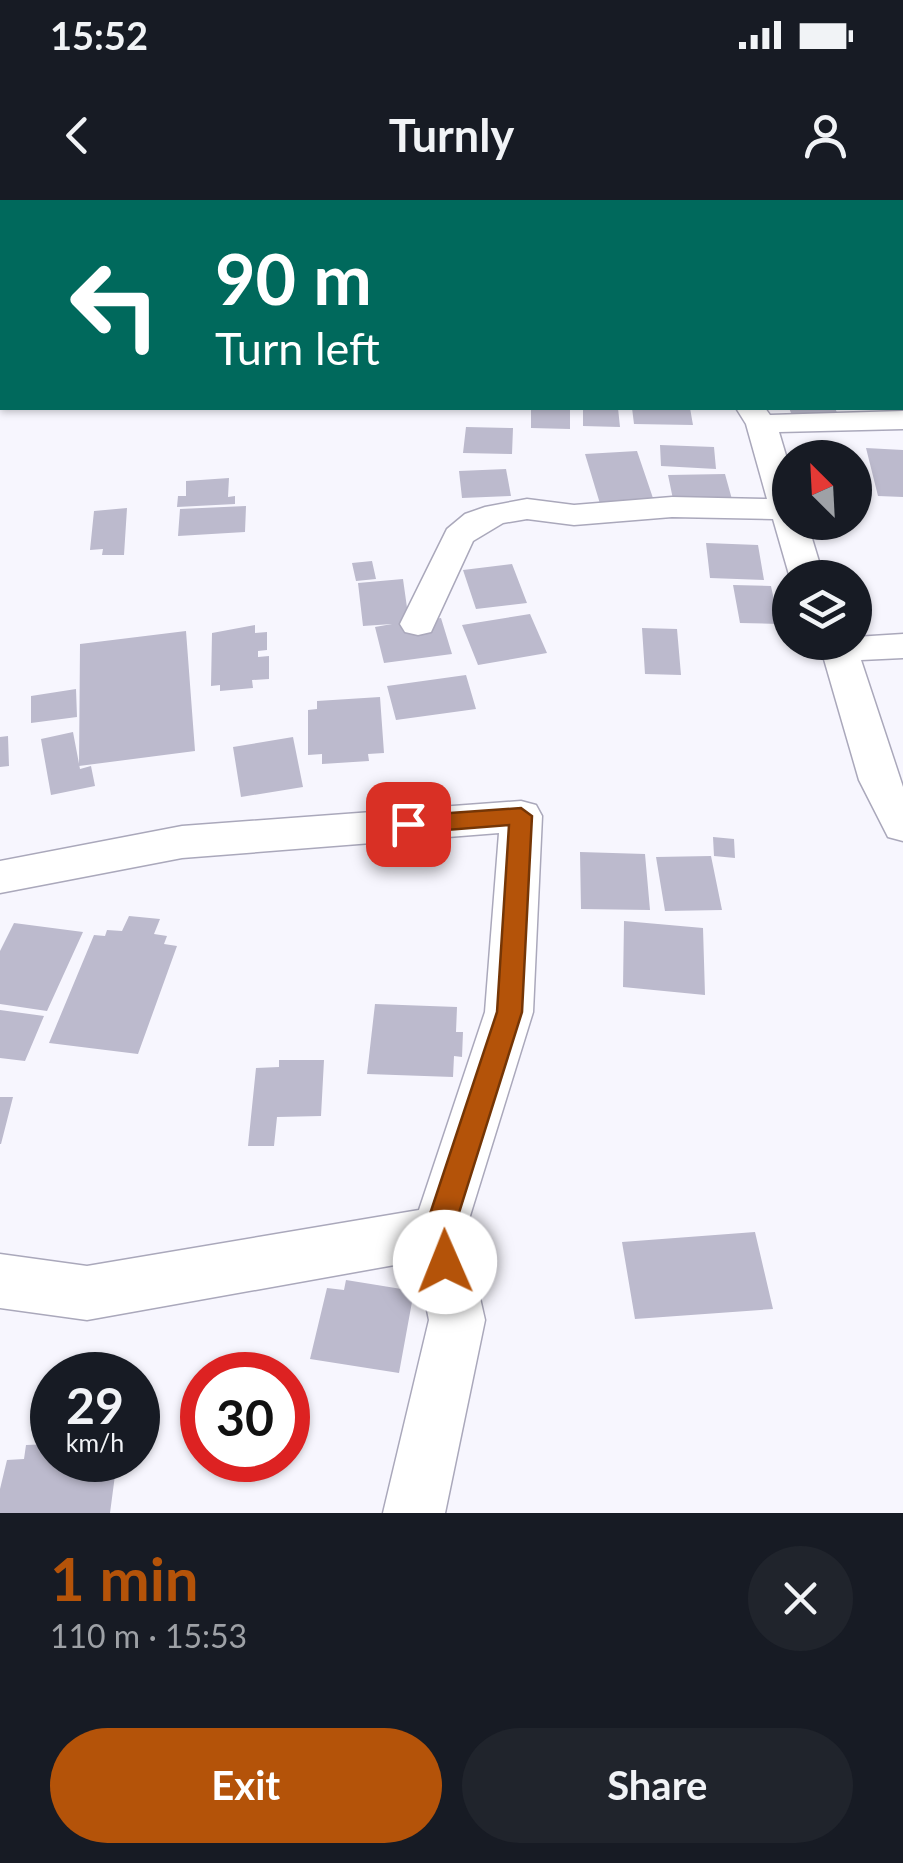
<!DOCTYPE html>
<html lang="en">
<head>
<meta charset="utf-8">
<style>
  :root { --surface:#171b24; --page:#20242c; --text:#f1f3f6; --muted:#9ea1a6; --accent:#b45309 }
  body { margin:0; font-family:Lato,sans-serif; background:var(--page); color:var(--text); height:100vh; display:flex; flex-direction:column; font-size:38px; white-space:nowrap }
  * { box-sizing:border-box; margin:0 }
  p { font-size:32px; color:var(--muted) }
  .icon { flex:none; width:55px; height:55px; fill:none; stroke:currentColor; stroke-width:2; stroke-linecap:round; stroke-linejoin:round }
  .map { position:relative; height:1313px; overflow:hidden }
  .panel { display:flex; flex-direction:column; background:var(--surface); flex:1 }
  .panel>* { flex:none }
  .guide { position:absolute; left:0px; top:0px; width:905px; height:210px; box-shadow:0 2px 8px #0004; background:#00695c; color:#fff; overflow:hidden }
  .needle { width:65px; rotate:336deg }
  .buttons { position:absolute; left:772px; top:240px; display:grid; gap:20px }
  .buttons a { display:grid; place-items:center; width:100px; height:100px; border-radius:50%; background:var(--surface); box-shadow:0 2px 8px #0004; font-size:50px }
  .speed { position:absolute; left:30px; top:1152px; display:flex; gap:20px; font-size:50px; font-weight:700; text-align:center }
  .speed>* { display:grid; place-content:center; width:130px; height:130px; border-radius:50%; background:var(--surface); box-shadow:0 2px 8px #0004; line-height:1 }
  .speed small { font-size:25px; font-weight:400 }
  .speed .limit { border:15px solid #d22; background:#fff; color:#111 }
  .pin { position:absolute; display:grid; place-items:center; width:85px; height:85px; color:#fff; margin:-42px; border-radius:20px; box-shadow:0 5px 15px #0006 }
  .me { position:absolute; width:110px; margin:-55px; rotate:359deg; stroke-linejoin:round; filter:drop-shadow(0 0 8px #0008) }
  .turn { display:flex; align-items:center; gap:35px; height:210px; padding:0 50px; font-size:45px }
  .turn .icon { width:130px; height:130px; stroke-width:2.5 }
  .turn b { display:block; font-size:70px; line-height:85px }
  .round { display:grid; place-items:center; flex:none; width:105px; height:105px; border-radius:52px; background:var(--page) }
  .summary { display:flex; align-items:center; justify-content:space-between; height:170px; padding:0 50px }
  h1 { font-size:60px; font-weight:700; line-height:75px; color:var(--accent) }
  .primary-button { display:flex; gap:20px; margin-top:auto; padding:20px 50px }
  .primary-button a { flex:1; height:115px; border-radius:60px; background:var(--accent); color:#fff; font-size:40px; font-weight:700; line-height:115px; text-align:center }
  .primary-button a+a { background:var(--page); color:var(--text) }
  .status { display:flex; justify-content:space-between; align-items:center; height:70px; padding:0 50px; background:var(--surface); direction:ltr }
  .status svg { height:28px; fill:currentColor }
  header { display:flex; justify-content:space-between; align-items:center; height:130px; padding:0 50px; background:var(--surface); font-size:45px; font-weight:700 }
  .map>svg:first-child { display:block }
  .building { fill:#bcbacd }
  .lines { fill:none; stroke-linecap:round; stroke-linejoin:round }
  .street-casing { stroke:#aaa8bb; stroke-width:3 }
  .street { fill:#fff; fill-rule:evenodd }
  .route { fill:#b45309; stroke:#753606; stroke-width:2.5 }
</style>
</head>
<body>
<div class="status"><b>15:52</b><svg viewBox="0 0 49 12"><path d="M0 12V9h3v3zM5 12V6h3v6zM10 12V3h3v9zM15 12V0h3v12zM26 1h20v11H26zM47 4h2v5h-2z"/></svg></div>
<header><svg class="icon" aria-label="back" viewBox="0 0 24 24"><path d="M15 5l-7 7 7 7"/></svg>Turnly<svg class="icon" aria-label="person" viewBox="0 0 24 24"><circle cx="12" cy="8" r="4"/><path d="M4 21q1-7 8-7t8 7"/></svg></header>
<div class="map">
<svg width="903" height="1313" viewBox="0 0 903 1313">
  <rect width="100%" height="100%" fill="#f7f6fe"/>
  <path class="building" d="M531,208H570V229L531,228Z
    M583,208H618L620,227L583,226Z
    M632,208H690L693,225L634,224Z
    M789,208H835L839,217L793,218Z
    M466,227L513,228L512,254L463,253Z
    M660,245L714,247L716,269L661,266Z
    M866,248L903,250V297L878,296Z
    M637,251L655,304L601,307L585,254Z
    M506,269L511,296L462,298L459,271Z
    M725,274L733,303L674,304L668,275Z
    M229,278L228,297L235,296V304L177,307L178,296H186V281Z
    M246,306L245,332L178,336L180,309Z
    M127,308L124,355H102L103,349L90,350L94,311Z
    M706,343L758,345L764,380L710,378Z
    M372,361L376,379L356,381L352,363Z
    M512,364L527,403L476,409L463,370Z
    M403,379L409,422L441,418L452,454L384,463L375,427L392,424L363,426L358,383Z
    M733,385L771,386L779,424L740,423Z
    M530,414L547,453L478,465L462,425Z
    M255,425V433L267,432V450L258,451V457L269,456V479L252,480L253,488L220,491V485L211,486L212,433Z
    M642,428L677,429L681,475L645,474Z
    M186,431L195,551L79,566L80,444Z
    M466,475L476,509L396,520L387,486Z
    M76,489L77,517L31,523V496Z
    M380,497L384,553L368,554L369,561L322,564V554L308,555V510L317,509V501Z
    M73,532L80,569L91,566L95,586L51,595L41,539Z
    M8,536L9,566L0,567V537Z
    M293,537L303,587L241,597L233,547Z
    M713,637L734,639L735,658L714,656Z
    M580,652L645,654L650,710L581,709Z
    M711,656L722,710L665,711L656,657Z
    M129,716L160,719L154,734L167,736L164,744L177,746L138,854L49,843L94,735L105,736L107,730L122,731Z
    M624,721L703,728L705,795L623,787Z
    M14,723L83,732L47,811L0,804V751Z
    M375,804L457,807L456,832H463L462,857L454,856L453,877L367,874Z
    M0,810L44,816L25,861L0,858Z
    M279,860H324L321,916L277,917L274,946H248L256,868L279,867Z
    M0,897H13L1,944H0Z
    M755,1032L773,1109L635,1119L622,1042Z
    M346,1080L414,1091L399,1173L310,1159L327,1088L344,1090Z
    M52,1244V1260H117L110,1313H0V1289L7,1260L24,1259L26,1245Z"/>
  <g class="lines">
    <g class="street-casing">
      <path id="street" d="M175,0H202L204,2H177Z
        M0,87L2,88V105L0,104Z
        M736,208H765L770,215L903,211V229L779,232L790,269V322H807L824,378H790L773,319L672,317L574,325L527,319L503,323L473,341L431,432L418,435L405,432L400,424L447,329L465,314L485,307L527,299L574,305L672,297L767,299L746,224Z
        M903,434V458L861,460L903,587V641L888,637L859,580L819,442H855V437Z
        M521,601L536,605L542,616L533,812L465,1032L485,1120L445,1313H383L429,1120L417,1061L87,1120L0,1108V1054L87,1066L419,1010L485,812L499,633L182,658L0,693V661L182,626Z"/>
    </g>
    <use href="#street" class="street"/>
  </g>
  <path class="route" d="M521,608L532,616L522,812L453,1032L459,1062L455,1071L445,1076L434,1071L424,1032L497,812L509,625L408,633L397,624L408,616Z"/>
</svg>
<div class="buttons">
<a><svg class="needle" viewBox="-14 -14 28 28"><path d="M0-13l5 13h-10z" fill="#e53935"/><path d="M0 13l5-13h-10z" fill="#9ea1a6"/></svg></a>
<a><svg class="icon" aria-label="layers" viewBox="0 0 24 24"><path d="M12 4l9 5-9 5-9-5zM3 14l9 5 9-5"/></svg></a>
</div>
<div class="speed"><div>29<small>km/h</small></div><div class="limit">30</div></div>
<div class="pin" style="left:408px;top:624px;background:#d93025"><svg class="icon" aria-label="arrive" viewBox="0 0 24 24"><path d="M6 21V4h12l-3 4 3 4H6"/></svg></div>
<svg class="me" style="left:445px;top:1062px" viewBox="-20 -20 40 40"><circle r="19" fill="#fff"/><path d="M0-13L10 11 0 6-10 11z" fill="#b45309"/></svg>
<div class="guide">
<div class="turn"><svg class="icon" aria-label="left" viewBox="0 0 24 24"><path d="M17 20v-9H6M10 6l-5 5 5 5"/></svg><div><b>90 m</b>Turn left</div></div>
</div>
</div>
<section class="panel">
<div class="summary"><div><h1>1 min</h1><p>110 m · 15:53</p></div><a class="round"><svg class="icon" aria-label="close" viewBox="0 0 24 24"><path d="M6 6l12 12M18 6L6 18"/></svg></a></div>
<div class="primary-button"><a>Exit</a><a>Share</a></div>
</section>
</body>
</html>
